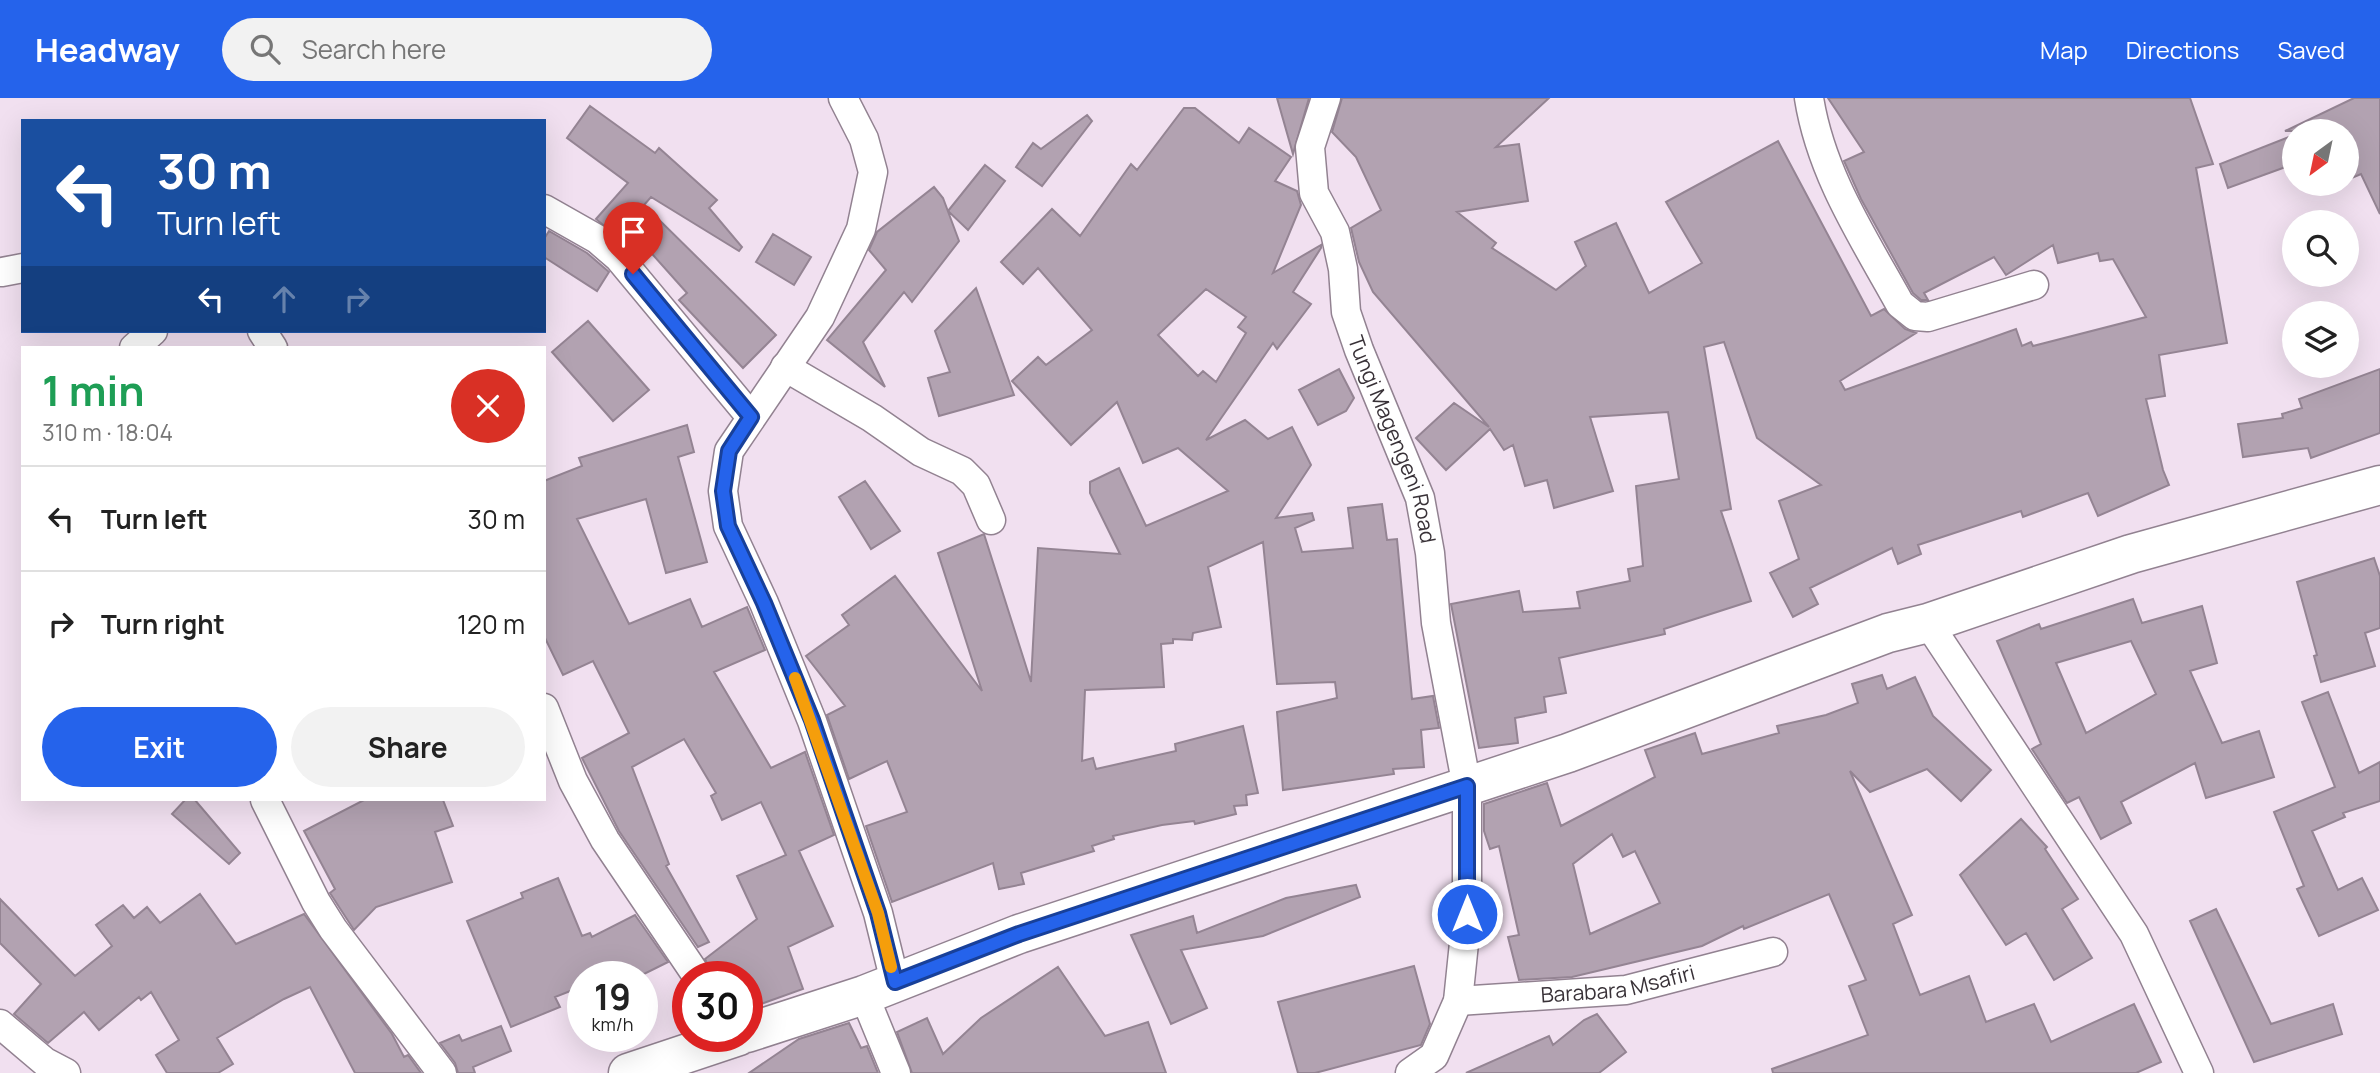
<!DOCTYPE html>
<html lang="en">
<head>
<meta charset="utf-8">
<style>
  :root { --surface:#fff; --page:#f2f2f2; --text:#222; --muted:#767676; --line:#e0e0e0; --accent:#2563eb }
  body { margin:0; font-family:Manrope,sans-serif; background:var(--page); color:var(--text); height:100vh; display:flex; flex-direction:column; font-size:26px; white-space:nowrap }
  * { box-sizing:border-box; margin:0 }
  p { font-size:23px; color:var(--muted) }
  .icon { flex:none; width:38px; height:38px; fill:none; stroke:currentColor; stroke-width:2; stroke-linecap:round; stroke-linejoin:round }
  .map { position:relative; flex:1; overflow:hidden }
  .details { position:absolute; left:21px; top:248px; width:525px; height:455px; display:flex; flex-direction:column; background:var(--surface); border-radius:0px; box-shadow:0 7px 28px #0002 }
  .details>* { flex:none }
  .top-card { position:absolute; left:21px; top:21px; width:525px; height:214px; border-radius:0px; box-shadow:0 7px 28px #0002; background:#1a4fa0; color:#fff; overflow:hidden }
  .needle { width:46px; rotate:213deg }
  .buttons { position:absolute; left:2282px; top:21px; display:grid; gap:14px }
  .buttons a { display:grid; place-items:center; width:77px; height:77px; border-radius:50%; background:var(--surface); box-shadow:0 7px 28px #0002; font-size:35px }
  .speed { position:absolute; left:567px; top:863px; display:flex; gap:14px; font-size:35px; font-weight:700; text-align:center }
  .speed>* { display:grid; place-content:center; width:91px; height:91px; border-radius:50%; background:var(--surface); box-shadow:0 7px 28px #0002; line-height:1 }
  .speed small { font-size:18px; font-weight:400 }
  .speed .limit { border:10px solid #d22; background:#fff; color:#111 }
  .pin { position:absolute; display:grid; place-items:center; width:60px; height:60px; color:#fff; margin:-72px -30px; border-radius:50% 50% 50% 0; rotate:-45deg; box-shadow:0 0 7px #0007 }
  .pin .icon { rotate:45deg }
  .me { position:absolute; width:77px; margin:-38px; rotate:0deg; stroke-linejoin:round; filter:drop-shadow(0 0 5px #0008) }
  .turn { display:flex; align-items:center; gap:24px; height:147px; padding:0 21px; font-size:32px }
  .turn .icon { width:91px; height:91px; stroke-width:2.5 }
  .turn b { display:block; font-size:49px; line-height:60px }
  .lanes { display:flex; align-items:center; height:66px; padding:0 21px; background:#0003; justify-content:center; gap:35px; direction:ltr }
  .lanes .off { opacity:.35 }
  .round { display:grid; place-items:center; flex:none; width:74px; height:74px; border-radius:37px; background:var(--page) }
  .head { display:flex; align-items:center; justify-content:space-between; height:119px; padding:0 21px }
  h1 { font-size:42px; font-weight:700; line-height:52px; color:#1e9e55 }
  .primary-button { display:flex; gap:14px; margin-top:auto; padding:14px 21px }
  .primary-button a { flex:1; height:80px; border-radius:42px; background:var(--accent); color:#fff; font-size:28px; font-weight:700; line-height:80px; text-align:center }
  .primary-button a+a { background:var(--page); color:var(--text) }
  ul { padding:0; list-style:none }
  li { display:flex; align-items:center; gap:21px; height:105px; padding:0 21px; border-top:2px solid var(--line) }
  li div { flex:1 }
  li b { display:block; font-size:26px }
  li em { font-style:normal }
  header { display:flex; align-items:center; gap:42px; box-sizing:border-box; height:98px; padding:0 35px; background:var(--accent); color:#fff }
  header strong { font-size:33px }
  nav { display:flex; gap:38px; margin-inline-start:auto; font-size:24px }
  .search { width:490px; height:63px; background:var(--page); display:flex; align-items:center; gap:18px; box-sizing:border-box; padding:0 24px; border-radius:38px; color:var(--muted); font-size:26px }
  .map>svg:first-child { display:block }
  .building { fill:#b2a2b1; stroke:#948493; stroke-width:2; fill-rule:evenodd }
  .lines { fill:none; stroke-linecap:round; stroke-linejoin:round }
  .street-casing { stroke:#928291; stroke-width:31 }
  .secondary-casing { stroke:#928291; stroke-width:41 }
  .street { stroke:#fff; stroke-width:28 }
  .secondary { stroke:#fff; stroke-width:38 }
  .route-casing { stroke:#184099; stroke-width:18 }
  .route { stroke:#2563eb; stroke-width:12 }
  .slow { stroke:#f59e0b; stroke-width:12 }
  .labels { text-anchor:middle; stroke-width:5; stroke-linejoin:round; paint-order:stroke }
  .street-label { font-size:21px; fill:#383137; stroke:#feedfd }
</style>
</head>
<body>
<header>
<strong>Headway</strong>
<div class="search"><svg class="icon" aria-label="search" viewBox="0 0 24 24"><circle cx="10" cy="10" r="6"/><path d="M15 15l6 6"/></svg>Search here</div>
<nav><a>Map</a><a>Directions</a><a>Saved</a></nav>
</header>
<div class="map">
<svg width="2380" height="975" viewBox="0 0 2380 975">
  <rect width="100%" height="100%" fill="#f1e0f0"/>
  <path class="building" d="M1277,0H1309L1293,56Z
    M1342,0H1549L1496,49L1519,46L1528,103L1457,114L1496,145L1492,150L1556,192L1586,168L1575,144L1616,125L1649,195L1702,165L1666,104L1778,43L1871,218L1884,211L1905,231L1916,235L1840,283L1845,292L2016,231L2022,248L2031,244L2033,248L2146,219L2113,161L2100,163L2098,155L2058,165L2053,147L2006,177L1994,159L1924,195L1928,202H1921L1913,195L1861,101L1844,63L1864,54L1828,0H2190L2213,66L2196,70L2227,245L2159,257L2165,298L2146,301L2163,372L2169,387L2098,418L2088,395L2023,419L2021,413L1918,447L1921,456L1898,466L1892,450L1810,490L1818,506L1793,519L1770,475L1799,461L1779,403L1821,387L1757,340L1724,244L1704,249L1731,411L1721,413L1751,503L1664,531L1665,536L1559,560L1566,595L1544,599L1546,614L1515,620L1518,645L1479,650L1451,506L1519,493L1523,514L1580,510L1577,494L1630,483L1628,471L1643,468L1636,388L1679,381L1668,314L1590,319L1613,393L1554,410L1547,382L1525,388L1513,347L1504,352L1490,331L1446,372L1416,340L1454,305L1489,329L1373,194L1359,164L1351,130L1381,112L1356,59L1332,34Z
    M2354,0H2380V116L2361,76L2347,82V33H2285Z
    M590,8L655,55L659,50L717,102L709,110L742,149L739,153L651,99L644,107L776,237L743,270L679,202L687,195L645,148L638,156L596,121L628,85L567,40Z
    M1184,10H1195L1239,45L1249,30L1291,59L1275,83L1297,93L1301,107L1273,175L1321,147V150L1293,194L1311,206L1277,251L1273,245L1206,342L1245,322L1268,341L1292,329L1311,367L1276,420L1312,415L1314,422L1295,430L1302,454L1353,450L1348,410L1382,406L1387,442L1397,441L1412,601L1433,598L1439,630L1421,632L1424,669L1393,671L1394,676L1283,692L1277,614L1337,600L1335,584L1277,586L1263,444L1208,469L1221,529L1193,535L1192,542L1173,541V545L1161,546L1164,589L1085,592L1082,663L1093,660L1096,671L1176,653L1175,646L1243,628L1258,695L1246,697L1247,707L1234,708L1236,716L1195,726L1194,723L1162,727L1113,738L1114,741L1092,748L1094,753L1021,775L1024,786L999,791L993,765L892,804L866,728L907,714L887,663L849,681L827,617L845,608L806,558L849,527L842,517L895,478L982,593L938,455L984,436L1031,584L1038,450L1120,456L1090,395V384L1119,370L1146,428L1228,393L1178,350L1143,365L1117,304L1071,347L1012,283L1038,259L1046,267L1092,232L1038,170L1023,186L1001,164L1052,111L1080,138L1131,66L1137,72ZM1206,191L1246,219L1238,229L1246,235L1216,284L1203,273L1198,278L1158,237Z
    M1087,17L1092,23L1042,88L1016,69L1033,45L1041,51Z
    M2294,37V66L2228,90L2220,66Z
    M985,67L1005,83L968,132L948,113Z
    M934,89L943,100L959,143L912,204L904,194L863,244L885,289L827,242L886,172L869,152L877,134Z
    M549,133L587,155L609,174L597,193L544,159V141Z
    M773,136L811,159L794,187L756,164Z
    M976,190L1014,297L939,318L928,280L950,274L935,233Z
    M588,223L649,292L613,323L552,254Z
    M1339,271L1354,300L1346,313L1318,327L1299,292Z
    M2380,271V335L2311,360L2308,350L2243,359L2238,326L2283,320L2282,316L2302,310L2299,301Z
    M687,327L694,354L678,359L707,464L666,475L646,401L577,421L629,526L690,501L702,529L747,509L765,552L714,574L771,670L805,654L834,737L799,753L833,828L788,849L803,891L747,911V878H713L705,861L757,821L737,778L786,757L761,704L722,722L711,698L716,695L684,641L632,669L669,766L666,768L709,844L698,849L619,733L582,660L629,635L593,563L563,577L544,538V383L582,368L579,360Z
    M865,383L900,433L871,451L839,399Z
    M2374,460L2380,478V530L2365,535L2375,568L2321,584L2314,558L2317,557L2297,484Z
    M2133,501L2142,525L2202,508L2217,565L2190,573L2222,645L2259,633L2274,679L2206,700L2195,665L2121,704L2131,725L2101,741L2079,699L2067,705L2032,651L2041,646L1997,543L2039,526L2041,531ZM2131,543L2156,596L2086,635L2056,565Z
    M1882,577L1887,591L1915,579L1933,618L1991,672L1961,703L1927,671L1870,694L1850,673L1912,817L1893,826L1920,897L1969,878L1986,924L2034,906L2051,944L2134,906L2161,964L2136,975H1773L1772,971L1868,937L1849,888L1866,882L1829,796L1744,831L1743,828L1702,848L1572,879L1519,882L1508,839L1519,837L1499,748L1490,751L1484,733V706L1547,685L1561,728L1655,679L1645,652L1695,635L1702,656L1779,635L1777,628L1826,617L1858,605L1852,586ZM1612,736L1623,759L1635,753L1660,805L1590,836L1573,766Z
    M2328,594L2359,675L2380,664V703L2343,715L2345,719L2312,733L2338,792L2362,780L2378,812L2319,838L2297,791L2304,788L2274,714L2335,689L2302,604Z
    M185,702H195L240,755L229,766L172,716Z
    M364,702H443L453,728L435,734L452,784L376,809L354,832L330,795L335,791L304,733Z
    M2021,721L2047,749L2045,751L2078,801L2062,811L2092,860L2054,882L2026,835L2006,847L1960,777Z
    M558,780L582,838L590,835L592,839L635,817L668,864L640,878H583V888L555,899L560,909L511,929L467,823L523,800L521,795Z
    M1356,787L1360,799L1263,838L1181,852L1207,910L1171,926L1131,837L1193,818L1197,835L1286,800Z
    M200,796L236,846L304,816L392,936L404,959L408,957L421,975H355L310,889L284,901L217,940L233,966L218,975H167L156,957L179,942L151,894L141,902L139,899L99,932L84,914L48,945L14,916L41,886L0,845V801L75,878L112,848L96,827L123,807L134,820L147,809L160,825Z
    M2216,811L2271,926L2333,906L2342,936L2254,964L2190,823Z
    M1414,868L1430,926L1421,947L1315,975H1298L1278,904Z
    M1058,869L1105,938L1148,924L1166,975H912L897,934L927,920L943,956L981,920Z
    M1597,916L1626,954L1599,975H1466L1549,938L1553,947L1584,922Z
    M849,925L861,950L867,948L878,975H749L799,941Z
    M501,928L511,953L473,969L475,975H458L455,965L440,945L459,937L462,943Z"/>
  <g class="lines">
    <g class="street-casing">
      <g id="street">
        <path d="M843,0L864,41L873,74L861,131L820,219L729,353L723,393L728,428L764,505L812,623L878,815L895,884"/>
        <path id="s1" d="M1326,0L1310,49L1314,95L1335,134L1343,171L1346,214L1359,252L1420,400L1430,455L1436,525L1467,689V816L1458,903L1434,958L1410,975"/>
        <path d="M1809,0C1821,76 1863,139 1900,206L1915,218L1928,219L2034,187"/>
        <path d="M544,111L597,141L619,160L751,319"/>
        <path d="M2,174L23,170"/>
        <path d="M262,233L273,250"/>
        <path d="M134,250L153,233"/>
        <path d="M785,269L872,320L921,354L962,373L976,387L991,422"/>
        <path d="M1928,525L2134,836L2199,975"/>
        <path d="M544,610L573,683L605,742L697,878"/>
        <path d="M265,702L316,804L333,831L442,975"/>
        <path d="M864,897L896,975"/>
        <path id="s2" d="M1458,903L1626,892L1773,854"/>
        <path d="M0,926L45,964L66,975"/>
      </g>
    </g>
    <g class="secondary-casing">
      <path id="secondary" d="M747,935L864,897L1019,836L1568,655L1888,535L1928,525L2131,456L2380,387
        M628,975L739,938"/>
    </g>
    <use href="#street" class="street"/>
    <use href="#secondary" class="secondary"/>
  </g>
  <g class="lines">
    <g class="route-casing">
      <path id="route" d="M633,176L751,319L729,353L723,393L728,428L764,505L812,622L878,815L895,884L1019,836L1467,688V816"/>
    </g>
    <use href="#route" class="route"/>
    <path class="slow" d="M795,580L878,815L891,869"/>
  </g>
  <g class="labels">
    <g class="street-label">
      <text dy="7" stroke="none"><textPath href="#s1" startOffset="359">Tungi Magengeni Road</textPath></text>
      <text dy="7" stroke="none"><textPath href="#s2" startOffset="161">Barabara Msafiri</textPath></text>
    </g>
  </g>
</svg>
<div class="buttons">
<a><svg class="needle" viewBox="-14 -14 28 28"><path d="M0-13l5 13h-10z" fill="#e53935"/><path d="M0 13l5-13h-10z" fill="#767676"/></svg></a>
<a><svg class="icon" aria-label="search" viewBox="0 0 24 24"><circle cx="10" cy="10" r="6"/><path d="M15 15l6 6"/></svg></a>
<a><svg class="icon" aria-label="layers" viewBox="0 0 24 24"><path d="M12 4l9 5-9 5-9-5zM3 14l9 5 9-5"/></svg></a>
</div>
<div class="speed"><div>19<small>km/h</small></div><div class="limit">30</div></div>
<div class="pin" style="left:633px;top:176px;background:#d93025"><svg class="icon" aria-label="arrive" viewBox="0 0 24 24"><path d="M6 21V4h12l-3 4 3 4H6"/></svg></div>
<svg class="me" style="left:1467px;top:816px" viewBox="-20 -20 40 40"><circle r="17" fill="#2563eb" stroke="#fff" stroke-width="3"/><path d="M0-11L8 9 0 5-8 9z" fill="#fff"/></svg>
<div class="top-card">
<div class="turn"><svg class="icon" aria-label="left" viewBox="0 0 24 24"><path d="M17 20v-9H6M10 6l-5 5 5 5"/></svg><div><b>30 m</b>Turn left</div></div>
<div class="lanes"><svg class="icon" aria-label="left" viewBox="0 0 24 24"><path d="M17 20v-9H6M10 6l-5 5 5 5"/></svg><svg class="icon off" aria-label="ahead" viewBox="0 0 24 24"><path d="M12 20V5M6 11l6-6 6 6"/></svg><svg class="icon off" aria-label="right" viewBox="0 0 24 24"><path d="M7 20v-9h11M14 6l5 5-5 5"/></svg></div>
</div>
<section class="details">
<div class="head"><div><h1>1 min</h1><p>310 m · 18:04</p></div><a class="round" style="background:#d93025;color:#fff"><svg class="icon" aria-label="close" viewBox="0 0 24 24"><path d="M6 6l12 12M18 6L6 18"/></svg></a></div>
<ul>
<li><svg class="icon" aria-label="left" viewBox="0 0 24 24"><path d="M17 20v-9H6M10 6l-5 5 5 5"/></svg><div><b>Turn left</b></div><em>30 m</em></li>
<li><svg class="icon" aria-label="right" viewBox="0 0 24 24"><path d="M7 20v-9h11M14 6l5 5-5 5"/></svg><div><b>Turn right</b></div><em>120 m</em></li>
</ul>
<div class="primary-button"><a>Exit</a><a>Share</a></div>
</section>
</div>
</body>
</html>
